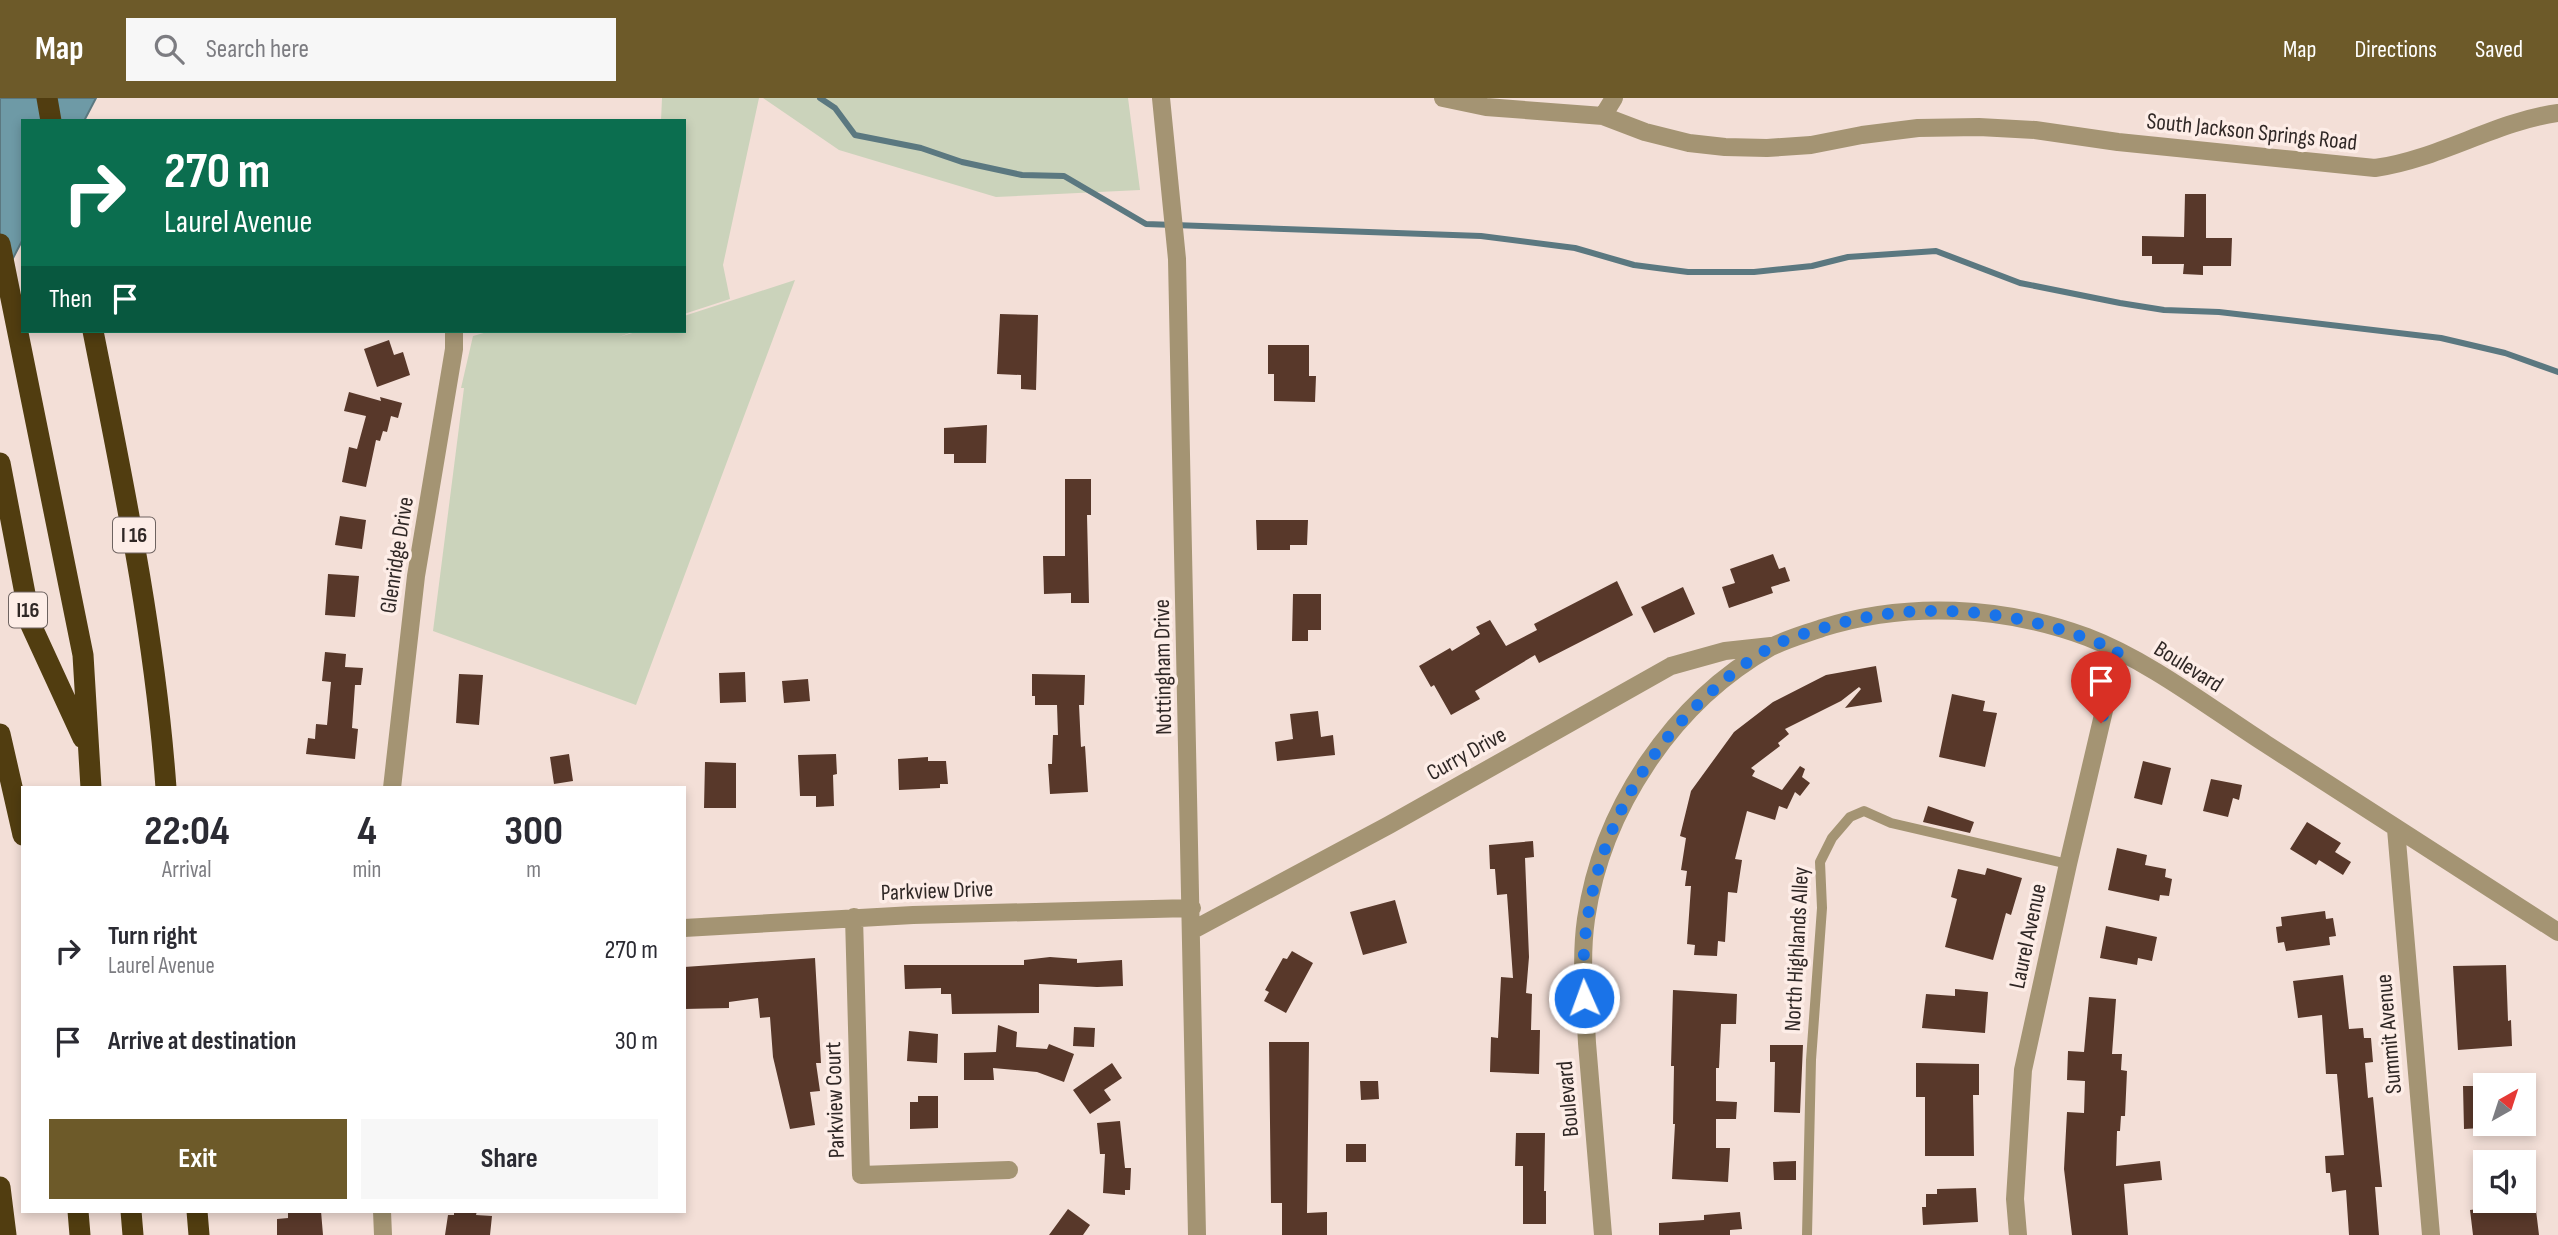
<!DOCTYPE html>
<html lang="en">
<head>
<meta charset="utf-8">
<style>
  :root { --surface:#fff; --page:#f7f7f7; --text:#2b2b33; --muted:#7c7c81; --accent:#6d5a29 }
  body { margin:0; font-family:"Sofia Sans Condensed",sans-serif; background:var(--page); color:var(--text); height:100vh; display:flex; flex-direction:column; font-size:26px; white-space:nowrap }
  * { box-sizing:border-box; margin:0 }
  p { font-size:23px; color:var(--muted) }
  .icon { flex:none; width:38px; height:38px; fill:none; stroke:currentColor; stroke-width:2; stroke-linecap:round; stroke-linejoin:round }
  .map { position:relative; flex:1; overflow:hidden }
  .drawer { position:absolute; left:21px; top:688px; width:665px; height:427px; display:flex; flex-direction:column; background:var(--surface); border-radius:0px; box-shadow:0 4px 10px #0003 }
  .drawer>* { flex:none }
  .banner { position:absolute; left:21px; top:21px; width:665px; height:214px; border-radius:0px; box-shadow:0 4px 10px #0003; background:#0b6e4f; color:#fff; overflow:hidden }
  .needle { width:46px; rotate:39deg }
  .buttons { position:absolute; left:2473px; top:975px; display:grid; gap:14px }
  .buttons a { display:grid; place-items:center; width:63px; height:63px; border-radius:0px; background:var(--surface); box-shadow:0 4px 10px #0003; font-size:35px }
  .pin { position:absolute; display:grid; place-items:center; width:60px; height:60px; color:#fff; margin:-72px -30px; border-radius:50% 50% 50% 0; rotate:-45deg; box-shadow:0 0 7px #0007 }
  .pin .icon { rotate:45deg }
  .me { position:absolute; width:77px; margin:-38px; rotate:358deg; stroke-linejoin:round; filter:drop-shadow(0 0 5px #0008) }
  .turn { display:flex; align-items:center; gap:24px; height:147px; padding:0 28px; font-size:32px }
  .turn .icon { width:91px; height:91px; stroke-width:2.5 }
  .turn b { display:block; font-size:49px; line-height:60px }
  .then { display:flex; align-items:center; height:66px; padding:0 28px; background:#0003; gap:14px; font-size:26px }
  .eta { display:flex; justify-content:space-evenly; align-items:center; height:119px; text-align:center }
  .eta b { font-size:42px; font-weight:700; line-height:49px }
  .primary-button { display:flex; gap:14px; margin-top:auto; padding:14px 28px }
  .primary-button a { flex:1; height:80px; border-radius:0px; background:var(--accent); color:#fff; font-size:28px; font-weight:700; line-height:80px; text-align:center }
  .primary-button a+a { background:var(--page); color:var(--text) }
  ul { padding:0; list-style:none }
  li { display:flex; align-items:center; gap:21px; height:91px; padding:0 28px }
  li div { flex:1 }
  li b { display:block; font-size:26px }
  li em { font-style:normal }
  header { display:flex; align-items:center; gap:42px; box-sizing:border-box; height:98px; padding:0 35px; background:var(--accent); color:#fff }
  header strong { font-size:33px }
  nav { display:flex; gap:38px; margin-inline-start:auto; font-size:24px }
  .search { width:490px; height:63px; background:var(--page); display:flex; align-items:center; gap:18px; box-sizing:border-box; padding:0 24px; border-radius:0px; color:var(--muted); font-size:26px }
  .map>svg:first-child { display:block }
  .green { fill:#cbd3bb }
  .water { fill:#6e9aa6; stroke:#5b7880; stroke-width:2 }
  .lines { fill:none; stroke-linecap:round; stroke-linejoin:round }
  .stream { stroke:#5b7880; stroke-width:6 }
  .building { fill:#58382a }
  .service { stroke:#a49473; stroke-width:10 }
  .minor { stroke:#a49473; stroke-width:18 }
  .motorway { stroke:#513d10; stroke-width:21 }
  .route { stroke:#1a73e8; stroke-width:12; stroke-dasharray:0 21.6 }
  .labels { text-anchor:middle; stroke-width:7; stroke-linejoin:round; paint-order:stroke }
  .shield { fill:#fdede7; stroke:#6e6360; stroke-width:2 }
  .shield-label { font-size:21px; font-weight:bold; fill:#302826 }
  .street-label { font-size:23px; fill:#302826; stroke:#fdede7 }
</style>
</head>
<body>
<header>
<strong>Map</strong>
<div class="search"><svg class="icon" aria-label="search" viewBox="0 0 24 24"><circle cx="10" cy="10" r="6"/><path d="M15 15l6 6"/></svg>Search here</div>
<nav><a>Map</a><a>Directions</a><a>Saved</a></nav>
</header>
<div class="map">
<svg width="2558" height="1137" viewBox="0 0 2558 1137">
  <rect width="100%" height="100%" fill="#f3dfd7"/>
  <path class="green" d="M662,0H759L723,167L730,201L684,216V23H661Z
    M763,0H1128L1140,92L996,99L839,52Z
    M795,182L636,607L433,533L464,290H461L473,238L491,233H635L619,239L639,233H684V218Z"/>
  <path class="water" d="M0,0H96L84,23H23V141L0,185Z"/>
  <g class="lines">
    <path class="stream" d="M820,0L835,10L855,37L921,50L962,64L1022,77L1064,78L1146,126L1481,138L1575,150L1634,167L1688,174H1754L1812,168L1848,159L1936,153L2020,185L2120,205L2164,212L2219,214L2441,240L2505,255L2558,274"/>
  </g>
  <path class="building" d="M2185,96H2206V140H2232L2231,168H2203V177L2183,176L2184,166H2152V158H2142V138L2184,139Z
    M1000,216L1038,217L1036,292L1021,291V277L997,276Z
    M389,242L394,257L403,254L410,277L377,289L364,251Z
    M1268,247H1309V278H1316L1315,304L1274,303V276H1268Z
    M349,294L381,303L380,299L402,305L398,320L391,318L387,334L383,333L380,343L376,342L366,389L342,384L349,349L357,351L366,318L344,313Z
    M987,327L986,365H954V356H944V330Z
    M1065,381H1091V417H1087L1089,505H1071V495L1044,496L1043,458H1065Z
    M340,418L366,422L362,451L335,447Z
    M1256,422H1308L1307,447H1290V452H1257Z
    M1773,456L1779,471L1785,469L1790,483L1771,489L1773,495L1729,510L1722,489L1735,485L1730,471Z
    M328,476L359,478L355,519L325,517Z
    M1617,483L1633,517L1539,565L1535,557L1475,593L1480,601L1451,617L1434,587L1431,589L1419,568L1450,550L1452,553L1480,536L1476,529L1490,522L1506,548L1537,532L1534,526Z
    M1683,489L1695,516L1654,535L1641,509Z
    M1293,496H1321V532H1308V543H1292Z
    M325,554L346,556L345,569L363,570L361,587H355L352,630L358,631L355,661L306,656L308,640L315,641L316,626L327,627L331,584L322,583Z
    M1876,568L1882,604L1845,610L1861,591L1859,589L1841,603L1785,631L1789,636L1778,645L1780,648L1751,670L1755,673L1752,678L1782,692L1800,668L1805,671L1802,679L1810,685L1800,698L1795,694L1787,711L1779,708L1775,722L1747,713L1735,761L1742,762L1737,795L1728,794L1725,844L1718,843L1717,858L1694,857L1695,847L1687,846L1691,788H1685L1687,773L1681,772L1686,740L1680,738L1691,693L1734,634L1773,604L1826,577Z
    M745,574L746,604L720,605L719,575Z
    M459,576L483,577L479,627L456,625Z
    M1032,576L1085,577L1084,607H1079L1081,649L1085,648L1088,694L1050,696L1048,666H1052L1053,637H1058L1057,607H1035V598H1032Z
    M808,581L810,603L784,605L782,583Z
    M1952,596L1985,603L1983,613L1997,615L1985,669L1939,659Z
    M1318,613L1321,639L1333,637L1335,657L1277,663L1275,644L1293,641L1290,616Z
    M569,656L573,683L554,686L550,659Z
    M836,656L837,676L833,677L834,708L816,709V698H800L798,657Z
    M928,659V663H946L948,686H940V690L899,692L898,661Z
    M2143,663L2171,670L2162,707L2134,700Z
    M705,664L736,665V710H704Z
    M2211,681L2242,687L2239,702L2233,700L2228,719L2203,713Z
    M1928,708L1974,724L1970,735L1923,724Z
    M2307,724L2341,745L2335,754L2351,764L2343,777L2319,762L2316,767L2290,751Z
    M1533,743L1534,759L1525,760L1529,859L1526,895L1532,896L1531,932H1540L1539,976L1490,974L1491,939L1498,940L1501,879L1513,880L1507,796L1497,797L1495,771H1490L1489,747Z
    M2117,750L2147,757L2145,767L2166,771L2165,779L2172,781L2169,798L2160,797L2159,803L2108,792Z
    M1987,770L2022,780L2011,817L2006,815L1993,862L1945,849L1957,801L1951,799L1958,771L1985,777Z
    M1395,802L1407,845L1363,857L1350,814Z
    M2325,813L2326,821L2333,820L2336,838L2329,839L2330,847L2286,853L2284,844L2278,845L2276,829L2282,828L2281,819Z
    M2106,828L2157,839L2152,863L2138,860L2137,867L2100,860Z
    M1292,853L1313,865L1286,915L1264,903L1269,894L1265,892L1283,860L1287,861Z
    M1050,859L1077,861V865L1122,862L1123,888L1097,889L1039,886V915L952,916L951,896H941V890L905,891L904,867H1024V862Z
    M815,860L821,965H816L820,993L810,994L815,1027L790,1031L773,959L770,919L760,920L758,900L729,904V910L684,911V869Z
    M2506,867L2508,923L2511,922L2512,948L2458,952L2453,868Z
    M2343,877L2349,931L2363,930L2364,940H2371L2373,964L2365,965L2368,1000L2373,999L2382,1089H2375L2379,1137H2349L2346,1092L2332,1094L2330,1075H2326L2325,1058L2344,1057L2337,976H2326L2322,917L2298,920L2293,883Z
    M1955,891L1988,894L1985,935L1922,930L1926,896L1955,898Z
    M1673,892L1737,896L1736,926H1721L1719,970H1716V1003L1737,1004L1736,1021H1716V1050H1730L1728,1084L1672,1081L1675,1026H1673L1674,968H1671Z
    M2089,899L2116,901L2112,956H2122L2121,972L2127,973L2125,1018H2121L2120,1033H2117L2116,1068L2160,1063L2162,1082L2124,1086L2128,1137H2072L2064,1071L2067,1014L2084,1015L2085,983L2067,982L2068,953L2084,954Z
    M998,927L1017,934L1016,949L1047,951L1049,946L1074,956L1064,984L1037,974L993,970L994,982H964V955L996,954Z
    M1074,929L1095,930L1094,949L1073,948Z
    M909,933L938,936L937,965L907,963Z
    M1269,944H1309L1307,1115L1327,1114V1137H1282V1105H1271Z
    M1770,947H1803L1800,1015L1774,1014L1775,964H1770Z
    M1112,965L1122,980L1104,992L1111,1002L1090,1016L1073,992Z
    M1916,965L1979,966V997H1973L1974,1058H1925V999H1916Z
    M1360,983H1378L1379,1001L1361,1002Z
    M2463,988H2485V1023H2481V1030L2464,1031Z
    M918,998H938V1030L910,1031V1004H918Z
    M1120,1023L1125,1070H1131L1130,1092H1125V1097L1103,1095L1105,1056H1100L1097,1025Z
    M1516,1035H1545L1544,1093H1546V1126H1523V1068H1515Z
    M1346,1046H1366V1064H1346Z
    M1796,1063V1082H1774L1773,1064Z
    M1976,1090L1978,1124L1923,1127L1922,1109H1926V1096H1937V1091Z
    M2535,1104L2539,1137H2473L2470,1112Z
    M1068,1111L1090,1127L1083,1137H1049Z
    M288,1113H321L323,1137H277V1121L288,1120Z
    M454,1113H477L476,1117L492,1118L490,1137H445L448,1117H454Z
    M1740,1114L1742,1131L1730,1132V1137H1659V1125L1704,1122V1117Z"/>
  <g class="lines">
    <path class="service" d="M1807,1137L1811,962L1822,810L1820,764L1832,740L1850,719L1864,713L1891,725L2068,766"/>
    <path class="minor" d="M1161,0L1177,161L1197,1137
      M1443,0L1486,9L1603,18L1645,34L1689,45L1725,49L1767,50L1811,47L1862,37L1918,30L1979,29L2035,32L2118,44L2375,70C2439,61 2497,23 2558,15
      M1603,18L1614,0
      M392,690L416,478L454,251V233
      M2396,731L2431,1137
      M854,819L861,1077L1009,1072
      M684,830L913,817L1192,810
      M1191,833L1389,727L1671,568L1725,553L1771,548
      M382,1113L383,1137
      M1603,1137C1598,1073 1592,1009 1587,945C1585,903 1580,863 1586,821C1602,711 1673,604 1771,549C1787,541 1805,536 1822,530C1907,503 2003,508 2087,539C2148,562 2210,610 2266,646C2363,709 2460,772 2558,834
      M2018,1137L2015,1101L2023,972L2068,766L2118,553"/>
    <path class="motorway" d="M47,0L51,23
      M0,146L83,557L91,690
      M93,233C123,384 155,536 166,690
      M0,365L31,527L83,640
      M0,636L23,737
      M0,1089L6,1137
      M78,1113L80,1137
      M131,1113L133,1137
      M197,1113L199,1137"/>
  </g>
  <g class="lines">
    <path class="route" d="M1584,900C1577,784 1623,673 1709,596C1728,578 1750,561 1773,548C1788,540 1806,535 1823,530C1921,499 2026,512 2118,553L2101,625"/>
  </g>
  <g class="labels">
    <g class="shield">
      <rect x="113" y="419.5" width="42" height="35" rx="5"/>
      <rect x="9" y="494.5" width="38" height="35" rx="5"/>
    </g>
    <g class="shield-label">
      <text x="134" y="444">I 16</text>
      <text x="28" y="519">I16</text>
    </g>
    <g class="street-label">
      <text transform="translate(2252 33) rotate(6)" y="8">South Jackson Springs Road</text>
      <text transform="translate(396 457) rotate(-81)" y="8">Glenridge Drive</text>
      <text transform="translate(2189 568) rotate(32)" y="8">Boulevard</text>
      <text transform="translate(1162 569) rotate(-91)" y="8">Nottingham Drive</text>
      <text transform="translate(1466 655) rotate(-29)" y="8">Curry Drive</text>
      <text transform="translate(937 792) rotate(-2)" y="8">Parkview Drive</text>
      <text transform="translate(2027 838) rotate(-78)" y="8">Laurel Avenue</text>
      <text transform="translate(1796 851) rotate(-87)" y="8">North Highlands Alley</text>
      <text transform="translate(2388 936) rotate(-95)" y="8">Summit Avenue</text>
      <text transform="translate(1567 1001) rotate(-95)" y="8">Boulevard</text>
      <text transform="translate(834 1002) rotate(-92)" y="8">Parkview Court</text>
    </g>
  </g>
</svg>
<div class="buttons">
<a><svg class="needle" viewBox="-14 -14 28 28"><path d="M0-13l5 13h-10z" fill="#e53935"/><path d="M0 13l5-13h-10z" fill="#7c7c81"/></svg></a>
<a><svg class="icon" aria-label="sound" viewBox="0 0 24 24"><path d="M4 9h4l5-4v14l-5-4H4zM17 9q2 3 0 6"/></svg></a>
</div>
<div class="pin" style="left:2101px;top:625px;background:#d93025"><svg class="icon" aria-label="arrive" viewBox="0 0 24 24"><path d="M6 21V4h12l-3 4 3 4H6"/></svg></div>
<svg class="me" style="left:1584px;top:900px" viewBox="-20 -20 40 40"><circle r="17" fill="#1a73e8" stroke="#fff" stroke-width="3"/><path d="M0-11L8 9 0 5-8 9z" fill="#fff"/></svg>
<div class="banner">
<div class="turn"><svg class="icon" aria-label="right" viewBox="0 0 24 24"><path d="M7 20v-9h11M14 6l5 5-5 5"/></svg><div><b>270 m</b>Laurel Avenue</div></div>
<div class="then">Then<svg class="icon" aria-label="arrive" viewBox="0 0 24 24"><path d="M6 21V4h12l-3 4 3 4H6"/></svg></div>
</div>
<section class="drawer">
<div class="eta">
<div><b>22:04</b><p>Arrival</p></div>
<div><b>4</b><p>min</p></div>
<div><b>300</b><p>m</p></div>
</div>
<ul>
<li><svg class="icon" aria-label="right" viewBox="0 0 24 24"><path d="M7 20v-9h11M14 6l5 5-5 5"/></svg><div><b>Turn right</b><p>Laurel Avenue</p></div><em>270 m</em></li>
<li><svg class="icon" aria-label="arrive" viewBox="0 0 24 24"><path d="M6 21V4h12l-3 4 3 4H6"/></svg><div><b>Arrive at destination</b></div><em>30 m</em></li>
</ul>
<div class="primary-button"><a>Exit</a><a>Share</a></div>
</section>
</div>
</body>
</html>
